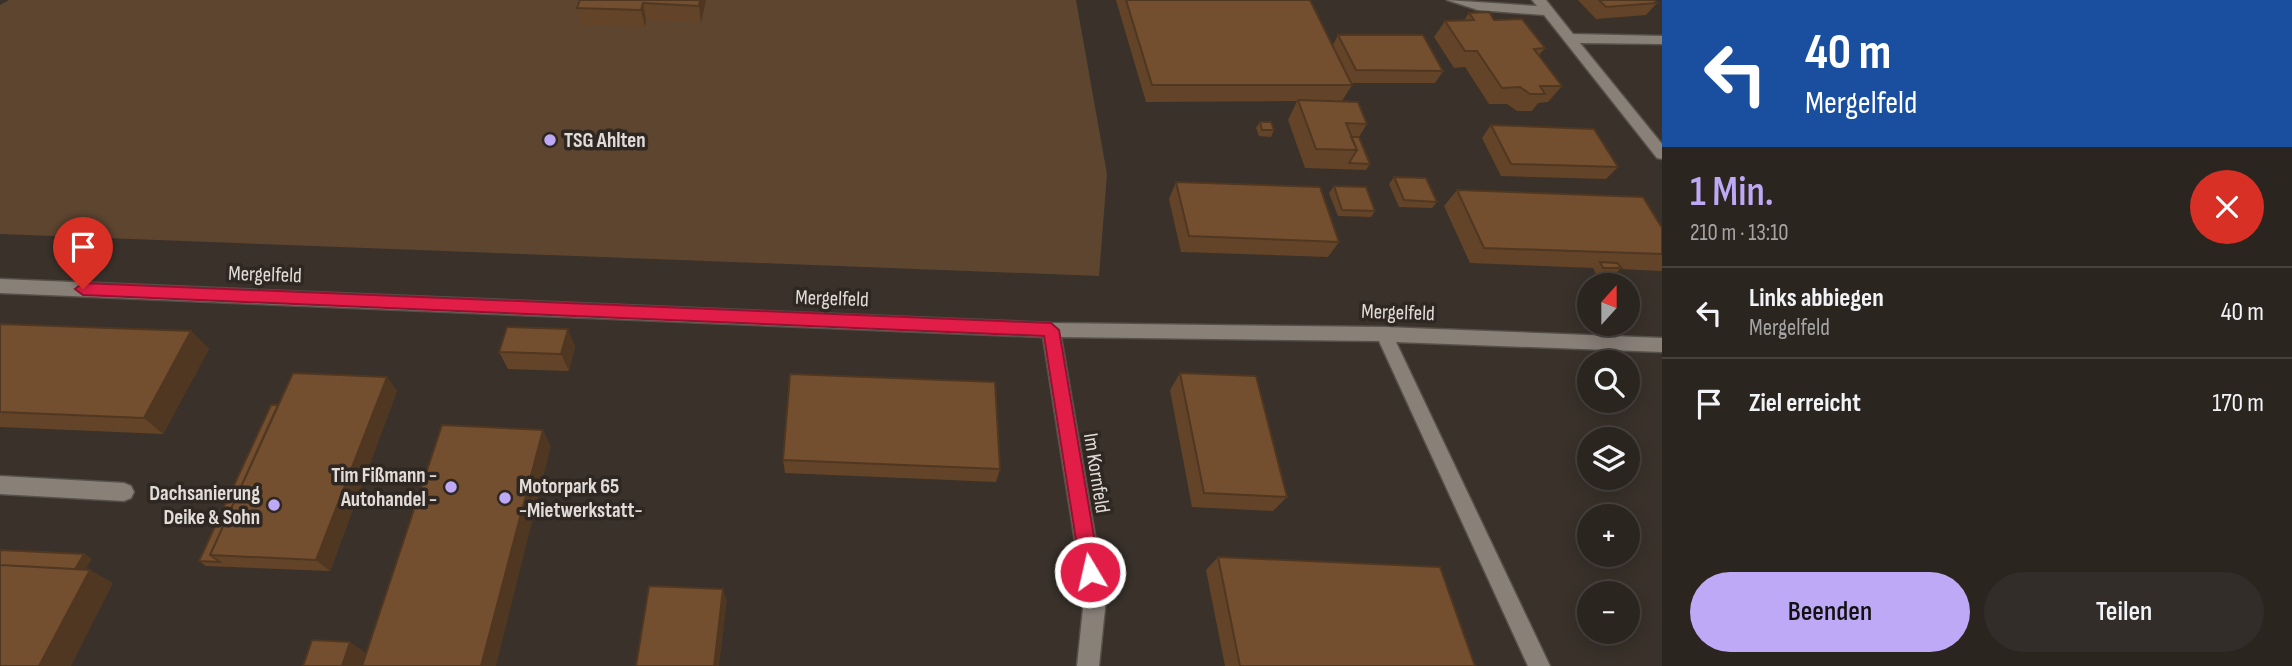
<!DOCTYPE html>
<html lang="de">
<head>
<meta charset="utf-8">
<style>
  :root { --surface:#2b2520; --page:#332d29; --text:#f1f3f6; --muted:#a6a5a5; --line:#47423e; --accent:#bda9f5 }
  body { margin:0; font-family:"Sofia Sans Condensed",sans-serif; background:var(--page); color:var(--text); height:100vh; display:flex; flex-direction:column; font-size:26px; white-space:nowrap }
  * { box-sizing:border-box; margin:0 }
  p { font-size:23px; color:var(--muted) }
  .icon { flex:none; width:38px; height:38px; fill:none; stroke:currentColor; stroke-width:2; stroke-linecap:round; stroke-linejoin:round }
  .map { position:relative; flex:1; overflow:hidden }
  .details { display:flex; flex-direction:column; background:var(--surface); width:630px }
  .details>* { flex:none }
  .hud { background:#1a4fa0; color:#fff; overflow:hidden }
  .needle { width:46px; rotate:21deg }
  .tools { position:absolute; left:1577px; top:273px; display:grid; gap:14px }
  .tools a { display:grid; place-items:center; width:63px; height:63px; border-radius:50%; background:var(--surface); box-shadow:0 4px 18px #0003,0 0 0 2px var(--line); font-size:35px }
  .pin { position:absolute; display:grid; place-items:center; width:60px; height:60px; color:#fff; margin:-72px -30px; border-radius:50% 50% 50% 0; rotate:-45deg; box-shadow:0 0 7px #0007 }
  .pin .icon { rotate:45deg }
  .me { position:absolute; width:77px; margin:-38px; rotate:351deg; stroke-linejoin:round; filter:drop-shadow(0 0 5px #0008) }
  .turn { display:flex; align-items:center; gap:24px; height:147px; padding:0 28px; font-size:32px }
  .turn .icon { width:91px; height:91px; stroke-width:2.5 }
  .turn b { display:block; font-size:49px; line-height:60px }
  .round { display:grid; place-items:center; flex:none; width:74px; height:74px; border-radius:37px; background:var(--page) }
  .headline { display:flex; align-items:center; justify-content:space-between; height:119px; padding:0 28px }
  h1 { font-size:42px; font-weight:600; line-height:52px; color:var(--accent) }
  .cta { display:flex; gap:14px; margin-top:auto; padding:14px 28px }
  .cta a { flex:1; height:80px; border-radius:42px; background:var(--accent); color:#111; font-size:28px; font-weight:600; line-height:80px; text-align:center }
  .cta a+a { background:var(--page); color:var(--text) }
  ul { padding:0; list-style:none }
  li { display:flex; align-items:center; gap:21px; height:91px; padding:0 28px; border-top:2px solid var(--line) }
  li div { flex:1 }
  li b { display:block; font-size:26px }
  li em { font-style:normal }
  main { display:flex; flex:1; min-height:0 }
  .map>svg:first-child { display:block }
  .green { fill:#5d4530 }
  .lines { fill:none; stroke-linecap:round; stroke-linejoin:round }
  .minor-casing { stroke:#56504a; stroke-width:3 }
  .minor { fill:#898078; fill-rule:evenodd }
  .wall { fill:#634428 }
  .shaded-wall { fill:#503721 }
  .building { fill:#734f2f; stroke:#503721; stroke-width:2 }
  .route { fill:#e11d48; stroke:#92132f; stroke-width:2 }
  .poi-dot { fill:#bda9f5; stroke:#2f2721; stroke-width:2.5 }
  .labels { text-anchor:middle; stroke-width:7; stroke-linejoin:round; paint-order:stroke }
  .poi-label { font-size:21px; font-weight:bold; fill:#e1dcd8; stroke:#2f2721; text-anchor:start }
  .street-label { font-size:21px; fill:#e1dcd8; stroke:#2f2721 }
</style>
</head>
<body>
<main>
<div class="map">
<svg width="1662" height="666" viewBox="0 0 1662 666">
  <rect width="100%" height="100%" fill="#39312a"/>
  <path class="green" d="M9,0H1076L1107,174L1099,276L0,234V5Z"/>
  <g class="lines">
    <g class="minor-casing">
      <path id="minor" d="M1447,0L1537,6L1532,0H1546L1573,34L1662,36V44L1580,43L1662,144V159L1657,158L1544,15L1478,10Z
        M0,279L1051,323L1384,327L1662,338V352L1396,342L1550,666H1528L1379,341L1061,337L1106,599L1099,666H1077L1084,599L1043,337L0,293Z
        M0,476L124,483L131,486L134,492L131,498L124,501L0,494Z"/>
    </g>
    <use href="#minor" class="minor"/>
  </g>
  <path class="wall" d="M580,0H706L701,23L646,20L645,27L581,25L577,8Z
    M1116,0H1310L1333,45L1338,35L1443,71L1435,83H1351L1352,85L1342,101L1367,124L1359,137L1370,164L1366,170L1305,168L1288,120L1297,101L1146,102Z
    M1578,0H1654L1657,3L1646,15L1596,19Z
    M1469,13L1494,20L1545,48L1539,55L1562,86L1548,102L1538,103L1532,111H1517L1507,104H1489L1465,67L1454,68L1434,37L1445,21L1464,20Z
    M1260,122L1274,130L1271,137L1259,136L1256,128Z
    M1491,125L1618,167L1606,179L1501,176L1482,138Z
    M1394,177L1437,202L1432,208L1399,207L1389,184Z
    M1176,182L1339,242L1328,257L1181,252L1169,199Z
    M1334,186L1375,211L1371,217L1338,216L1329,193Z
    M1457,190L1662,228V269L1661,271L1620,269L1614,275L1596,274L1593,268L1470,263L1444,206Z
    M0,324L191,331L209,349L163,434L0,427Z
    M575,346L569,371L508,369L499,352Z
    M1180,373L1287,497L1273,511L1192,507L1170,390Z
    M387,377L397,391L330,571L206,566L199,561L278,405Z
    M783,460L1000,469L996,482L785,473Z
    M1218,557L1475,666H1225L1206,570Z"/>
  <path class="shaded-wall" d="M700,0H706L701,23L699,6Z
    M643,3L646,20L645,27L641,10Z
    M568,329L575,346L569,371L561,354Z
    M191,331L209,349L163,434L144,418Z
    M387,377L397,391L330,571L316,560Z
    M543,430L551,446L496,666H481Z
    M84,554L92,558L80,580L71,576Z
    M90,570L113,583L71,666H39Z
    M723,589L727,601L719,666H714Z
    M350,642L366,653L362,666H342Z"/>
  <path class="building" d="M580,0H700L699,6L643,3L641,10L577,8Z
    M1126,0H1310L1352,85H1152Z
    M1599,0H1654L1657,3L1606,7Z
    M1489,12L1494,20L1522,19L1545,48L1534,49L1562,86H1540L1545,94H1530L1520,87L1502,88L1477,51H1465L1445,21L1474,20L1469,13Z
    M1338,35H1423L1443,71L1356,70Z
    M1298,100L1358,102L1367,124L1346,123L1357,150L1316,149Z
    M1260,122H1271L1274,130H1262Z
    M1491,125L1594,129L1618,167L1511,164Z
    M1351,137H1359L1370,164L1349,163L1357,150Z
    M1394,177L1426,178L1437,202L1404,200Z
    M1176,182L1320,187L1339,242L1189,236Z
    M1334,186L1366,187L1375,211L1342,210Z
    M1457,190L1643,197L1662,228V254L1484,248Z
    M1600,262L1617,263L1621,268H1603Z
    M0,324L191,331L144,418L0,412Z
    M507,327L568,329L561,354L499,352Z
    M293,373L387,377L316,560L210,555Z
    M1180,373L1256,376L1287,497L1204,493Z
    M790,374L995,382L1000,469L783,460Z
    M271,405H278L210,555L220,562L199,561Z
    M442,425L543,430L481,666H362Z
    M0,550L84,554L75,569L0,565Z
    M1218,557L1440,567L1475,666H1240Z
    M0,565L90,570L39,666H0Z
    M649,586L723,589L714,666H636Z
    M312,640L350,642L342,666H303Z"/>
  <path class="route" d="M83,283L1051,323L1059,330L1100,572L1097,579L1090,582L1084,579L1081,572L1044,336L83,295L75,289Z"/>
  <g class="poi-dot">
    <circle cx="550" cy="140" r="7"/>
    <circle cx="451" cy="487" r="7"/>
    <circle cx="505" cy="498" r="7"/>
    <circle cx="274" cy="505" r="7"/>
  </g>
  <g class="labels">
    <g class="poi-label">
      <text x="564" y="147">TSG Ahlten</text>
      <text x="437" y="482" text-anchor="end">Tim Fißmann -<tspan x="437" dy="24">Autohandel -</tspan></text>
      <text x="519" y="493">Motorpark 65<tspan x="519" dy="24">-Mietwerkstatt-</tspan></text>
      <text x="260" y="500" text-anchor="end">Dachsanierung<tspan x="260" dy="24">Deike &amp; Sohn</tspan></text>
    </g>
    <g class="street-label">
      <text transform="translate(265 274) rotate(2)" y="7">Mergelfeld</text>
      <text transform="translate(832 298) rotate(2)" y="7">Mergelfeld</text>
      <text transform="translate(1398 312) rotate(2)" y="7">Mergelfeld</text>
      <text transform="translate(1097 473) rotate(81)" y="7">Im Kornfeld</text>
    </g>
  </g>
</svg>
<div class="tools">
<a><svg class="needle" viewBox="-14 -14 28 28"><path d="M0-13l5 13h-10z" fill="#e53935"/><path d="M0 13l5-13h-10z" fill="#a6a5a5"/></svg></a>
<a><svg class="icon" aria-label="search" viewBox="0 0 24 24"><circle cx="10" cy="10" r="6"/><path d="M15 15l6 6"/></svg></a>
<a><svg class="icon" aria-label="layers" viewBox="0 0 24 24"><path d="M12 4l9 5-9 5-9-5zM3 14l9 5 9-5"/></svg></a>
<a>+</a>
<a>−</a>
</div>
<div class="pin" style="left:83px;top:289px;background:#d93025"><svg class="icon" aria-label="arrive" viewBox="0 0 24 24"><path d="M6 21V4h12l-3 4 3 4H6"/></svg></div>
<svg class="me" style="left:1090px;top:572px" viewBox="-20 -20 40 40"><circle r="17" fill="#e11d48" stroke="#fff" stroke-width="3"/><path d="M0-11L8 9 0 5-8 9z" fill="#fff"/></svg>
</div>
<section class="details">
<div class="hud">
<div class="turn"><svg class="icon" aria-label="left" viewBox="0 0 24 24"><path d="M17 20v-9H6M10 6l-5 5 5 5"/></svg><div><b>40 m</b>Mergelfeld</div></div>
</div>
<div class="headline"><div><h1>1 Min.</h1><p>210 m · 13:10</p></div><a class="round" style="background:#d93025;color:#fff"><svg class="icon" aria-label="close" viewBox="0 0 24 24"><path d="M6 6l12 12M18 6L6 18"/></svg></a></div>
<ul>
<li><svg class="icon" aria-label="left" viewBox="0 0 24 24"><path d="M17 20v-9H6M10 6l-5 5 5 5"/></svg><div><b>Links abbiegen</b><p>Mergelfeld</p></div><em>40 m</em></li>
<li><svg class="icon" aria-label="arrive" viewBox="0 0 24 24"><path d="M6 21V4h12l-3 4 3 4H6"/></svg><div><b>Ziel erreicht</b></div><em>170 m</em></li>
</ul>
<div class="cta"><a>Beenden</a><a>Teilen</a></div>
</section>
</main>
</body>
</html>
